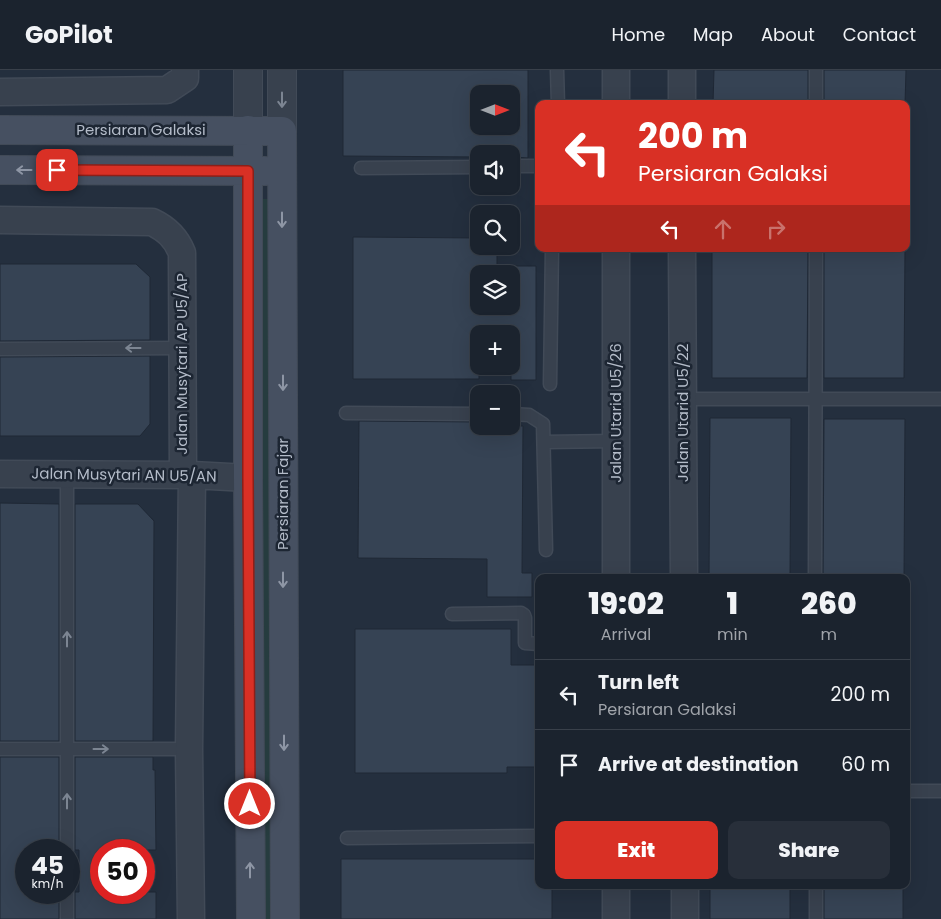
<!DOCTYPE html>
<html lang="en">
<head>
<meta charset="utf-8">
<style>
  :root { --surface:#1b232e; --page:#282f3a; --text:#f1f3f6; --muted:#a0a4aa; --line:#39404a; --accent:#d93025 }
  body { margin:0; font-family:Poppins,sans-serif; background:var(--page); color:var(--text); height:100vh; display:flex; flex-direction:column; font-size:19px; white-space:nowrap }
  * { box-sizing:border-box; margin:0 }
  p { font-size:16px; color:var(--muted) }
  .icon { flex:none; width:28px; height:28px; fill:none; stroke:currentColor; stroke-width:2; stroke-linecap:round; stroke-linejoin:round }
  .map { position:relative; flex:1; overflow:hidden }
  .side { position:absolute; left:535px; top:504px; width:375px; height:315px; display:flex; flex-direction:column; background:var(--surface); border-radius:10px; box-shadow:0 5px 20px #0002,0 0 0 1px var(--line) }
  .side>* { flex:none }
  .banner { position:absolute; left:535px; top:30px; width:375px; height:152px; border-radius:10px; box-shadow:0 5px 20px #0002,0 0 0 1px var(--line); background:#d93025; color:#fff; overflow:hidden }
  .needle { width:32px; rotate:90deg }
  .tools { position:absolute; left:470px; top:15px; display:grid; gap:10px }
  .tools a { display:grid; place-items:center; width:50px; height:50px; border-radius:10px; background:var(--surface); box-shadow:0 5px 20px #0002,0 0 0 1px var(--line); font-size:25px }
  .speed { position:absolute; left:15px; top:769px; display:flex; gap:10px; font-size:25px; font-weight:700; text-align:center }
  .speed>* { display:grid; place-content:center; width:65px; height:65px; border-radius:50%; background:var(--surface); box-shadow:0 5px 20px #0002,0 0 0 1px var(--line); line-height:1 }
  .speed small { font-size:12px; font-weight:400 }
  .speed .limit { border:8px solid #d22; background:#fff; color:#111 }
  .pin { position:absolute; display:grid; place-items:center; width:42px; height:42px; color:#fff; margin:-21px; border-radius:10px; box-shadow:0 2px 8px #0006 }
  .me { position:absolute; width:55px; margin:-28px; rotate:0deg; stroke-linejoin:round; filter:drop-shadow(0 0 4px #0008) }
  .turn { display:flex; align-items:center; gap:18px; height:105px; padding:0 20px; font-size:22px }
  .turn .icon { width:65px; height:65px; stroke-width:2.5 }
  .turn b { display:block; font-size:35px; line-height:42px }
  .lanes { display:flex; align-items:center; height:48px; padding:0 20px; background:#0003; justify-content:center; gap:25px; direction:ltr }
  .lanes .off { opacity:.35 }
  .eta { display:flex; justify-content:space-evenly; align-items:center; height:85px; text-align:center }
  .eta b { font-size:30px; font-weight:800; line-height:35px }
  .primary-button { display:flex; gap:10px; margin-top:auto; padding:10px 20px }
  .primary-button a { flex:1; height:58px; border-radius:10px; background:var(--accent); color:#fff; font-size:20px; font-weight:800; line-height:58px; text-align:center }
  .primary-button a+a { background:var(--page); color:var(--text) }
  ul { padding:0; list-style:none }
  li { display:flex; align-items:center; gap:15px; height:70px; padding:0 20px; border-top:1px solid var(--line) }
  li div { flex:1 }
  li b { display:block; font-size:19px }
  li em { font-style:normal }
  header { display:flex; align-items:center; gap:30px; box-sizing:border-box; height:70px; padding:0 25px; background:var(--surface); border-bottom:1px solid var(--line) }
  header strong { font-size:24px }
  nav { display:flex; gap:28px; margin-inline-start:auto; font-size:18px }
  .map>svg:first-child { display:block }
  .green { fill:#263c3f }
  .building { fill:#364354; stroke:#1f2835; fill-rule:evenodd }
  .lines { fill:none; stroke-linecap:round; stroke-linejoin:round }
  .service-casing { stroke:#414a57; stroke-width:15 }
  .minor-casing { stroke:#414a57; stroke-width:29 }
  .tertiary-casing { stroke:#414a57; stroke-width:30 }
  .secondary-casing { stroke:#414a57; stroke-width:30 }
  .service { stroke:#38414e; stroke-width:12 }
  .minor { stroke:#38414e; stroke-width:26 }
  .tertiary { stroke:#38414e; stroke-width:28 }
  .secondary { stroke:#465061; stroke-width:28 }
  .oneway { stroke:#7c8592 }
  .oneway2 { stroke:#8e96a5 }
  .route-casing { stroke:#8d1f18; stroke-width:12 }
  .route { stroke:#d93025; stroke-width:9 }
  .labels { text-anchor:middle; stroke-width:5; stroke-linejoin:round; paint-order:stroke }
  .street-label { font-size:15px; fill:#b4bcc9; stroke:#1d2633 }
</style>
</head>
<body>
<header>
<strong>GoPilot</strong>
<nav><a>Home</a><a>Map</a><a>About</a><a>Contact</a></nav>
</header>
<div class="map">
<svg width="941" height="849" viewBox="0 0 941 849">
  <rect width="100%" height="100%" fill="#242f3e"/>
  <path class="green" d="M260,129H269L273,849H263Z"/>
  <path class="building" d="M343,0H528V88L511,87V84H479V87L343,86ZM479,24H511V56H479Z
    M714,0H808V34H713Z
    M824,0H906L905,34H824Z
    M353,167L479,168V176H497V204H479V236H511V196H536V310H511V264H479V309H353Z
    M712,179H808L807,308H712Z
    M824,179H905L904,308H824Z
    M0,194H136L150,207V270L0,271Z
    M150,286V354L140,366H0V287Z
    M710,348H791L790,508H709Z
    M824,349H905L904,508H823Z
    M359,351L479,352V356H523L522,503H532V527H487V489L358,488Z
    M0,433L59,434V671H0Z
    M75,434H138L154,451L153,671H75Z
    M355,559H511V595H538V697H507V703H355Z
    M0,687H59V780H26V822H59V849H0Z
    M75,687H153V700H155L156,780H101V822H156V849H75V822H79V780H75Z
    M341,789H539V815H552V849H341Z
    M710,815H790V849H710Z
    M824,815H903V849H824Z"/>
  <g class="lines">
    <g class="service-casing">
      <path id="service" d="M557,0L558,34
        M816,34V0
        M511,96H539
        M361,98L479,97
        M0,279L182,278
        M550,314L552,179
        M683,329H941
        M346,343L479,344
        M511,344L529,345L543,354L546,480
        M545,372L616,371
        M815,508L816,179
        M452,544L521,543L524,545L525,548V573L539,574
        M0,679H189
        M906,721H941
        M347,768L539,766
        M67,780V404
        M816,815V849
        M67,822V849"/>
    </g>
    <g class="minor-casing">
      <path id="minor" d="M682,0V34
        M0,22L167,20L185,8V0
        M616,34V0
        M0,150L152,152C167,159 176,168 182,183L183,405
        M616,179V508
        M682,179L684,508
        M0,404L192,405L248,408
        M616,815V849
        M685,815V849
        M191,849L189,679L192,405"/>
    </g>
    <g class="tertiary-casing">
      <path id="tertiary" d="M248,0V60
        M282,61V0"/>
    </g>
    <g class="secondary-casing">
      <path id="secondary" d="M0,60L282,61L285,849
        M248,60V408L251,849
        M0,100L265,101"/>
    </g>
    <use href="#service" class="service"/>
    <use href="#minor" class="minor"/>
    <use href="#tertiary" class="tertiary"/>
    <use href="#secondary" class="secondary"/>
  </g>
  <defs><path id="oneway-shaft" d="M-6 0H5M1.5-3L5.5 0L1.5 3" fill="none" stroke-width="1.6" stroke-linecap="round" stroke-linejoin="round" transform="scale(1.25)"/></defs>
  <g class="oneway">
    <use href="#oneway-shaft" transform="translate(282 30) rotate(90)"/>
    <use href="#oneway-shaft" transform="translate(133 278) rotate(180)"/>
    <use href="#oneway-shaft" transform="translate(67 569) rotate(-90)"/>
    <use href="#oneway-shaft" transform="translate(101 679)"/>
    <use href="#oneway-shaft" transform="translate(67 731) rotate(-90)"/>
  </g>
  <g class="oneway2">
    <use href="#oneway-shaft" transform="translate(24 100) rotate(-180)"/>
    <use href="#oneway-shaft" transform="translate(282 150) rotate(90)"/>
    <use href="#oneway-shaft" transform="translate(283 313) rotate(90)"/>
    <use href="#oneway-shaft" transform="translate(283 510) rotate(90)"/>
    <use href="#oneway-shaft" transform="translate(284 673) rotate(90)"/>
    <use href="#oneway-shaft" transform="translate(250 800) rotate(-90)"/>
  </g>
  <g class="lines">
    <g class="route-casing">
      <path id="route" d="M57,100L248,101V408L250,734"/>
    </g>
    <use href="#route" class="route"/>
  </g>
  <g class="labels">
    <g class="street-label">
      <text x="141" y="65">Persiaran Galaksi</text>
      <text transform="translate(182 294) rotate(-90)" y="5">Jalan Musytari AP U5/AP</text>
      <text transform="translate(616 343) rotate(-90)" y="5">Jalan Utarid U5/26</text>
      <text transform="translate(683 343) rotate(-90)" y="5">Jalan Utarid U5/22</text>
      <text transform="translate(124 405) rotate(1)" y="5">Jalan Musytari AN U5/AN</text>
      <text transform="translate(283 424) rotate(-90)" y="5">Persiaran Fajar</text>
    </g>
  </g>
</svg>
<div class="tools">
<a><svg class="needle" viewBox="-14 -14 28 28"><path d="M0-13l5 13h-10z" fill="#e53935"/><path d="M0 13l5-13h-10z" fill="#a0a4aa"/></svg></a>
<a><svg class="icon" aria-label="sound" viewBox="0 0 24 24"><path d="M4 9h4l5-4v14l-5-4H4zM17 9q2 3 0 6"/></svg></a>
<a><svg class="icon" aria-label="search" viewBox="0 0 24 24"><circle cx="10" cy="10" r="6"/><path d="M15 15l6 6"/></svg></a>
<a><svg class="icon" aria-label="layers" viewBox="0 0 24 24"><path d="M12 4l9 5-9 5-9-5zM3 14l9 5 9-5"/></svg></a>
<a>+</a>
<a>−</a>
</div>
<div class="speed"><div>45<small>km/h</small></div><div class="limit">50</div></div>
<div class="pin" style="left:57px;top:100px;background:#d93025"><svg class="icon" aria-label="arrive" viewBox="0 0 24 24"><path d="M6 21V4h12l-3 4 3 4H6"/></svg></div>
<svg class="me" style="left:250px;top:734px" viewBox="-20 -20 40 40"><circle r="17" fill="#d93025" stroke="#fff" stroke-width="3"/><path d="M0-11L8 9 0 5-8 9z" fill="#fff"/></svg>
<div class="banner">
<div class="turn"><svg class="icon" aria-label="left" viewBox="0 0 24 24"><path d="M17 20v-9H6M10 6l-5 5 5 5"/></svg><div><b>200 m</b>Persiaran Galaksi</div></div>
<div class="lanes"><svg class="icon" aria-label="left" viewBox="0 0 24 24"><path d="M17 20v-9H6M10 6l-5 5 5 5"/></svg><svg class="icon off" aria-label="ahead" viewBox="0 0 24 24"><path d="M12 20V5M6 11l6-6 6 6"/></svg><svg class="icon off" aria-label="right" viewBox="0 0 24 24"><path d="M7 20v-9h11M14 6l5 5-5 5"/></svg></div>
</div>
<section class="side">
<div class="eta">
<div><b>19:02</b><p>Arrival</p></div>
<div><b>1</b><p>min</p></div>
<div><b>260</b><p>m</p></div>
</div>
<ul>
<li><svg class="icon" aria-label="left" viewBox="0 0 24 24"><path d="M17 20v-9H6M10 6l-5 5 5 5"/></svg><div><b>Turn left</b><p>Persiaran Galaksi</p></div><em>200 m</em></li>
<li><svg class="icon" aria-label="arrive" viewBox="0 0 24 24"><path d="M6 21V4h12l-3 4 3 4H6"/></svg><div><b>Arrive at destination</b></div><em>60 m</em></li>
</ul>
<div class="primary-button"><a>Exit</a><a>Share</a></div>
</section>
</div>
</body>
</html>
